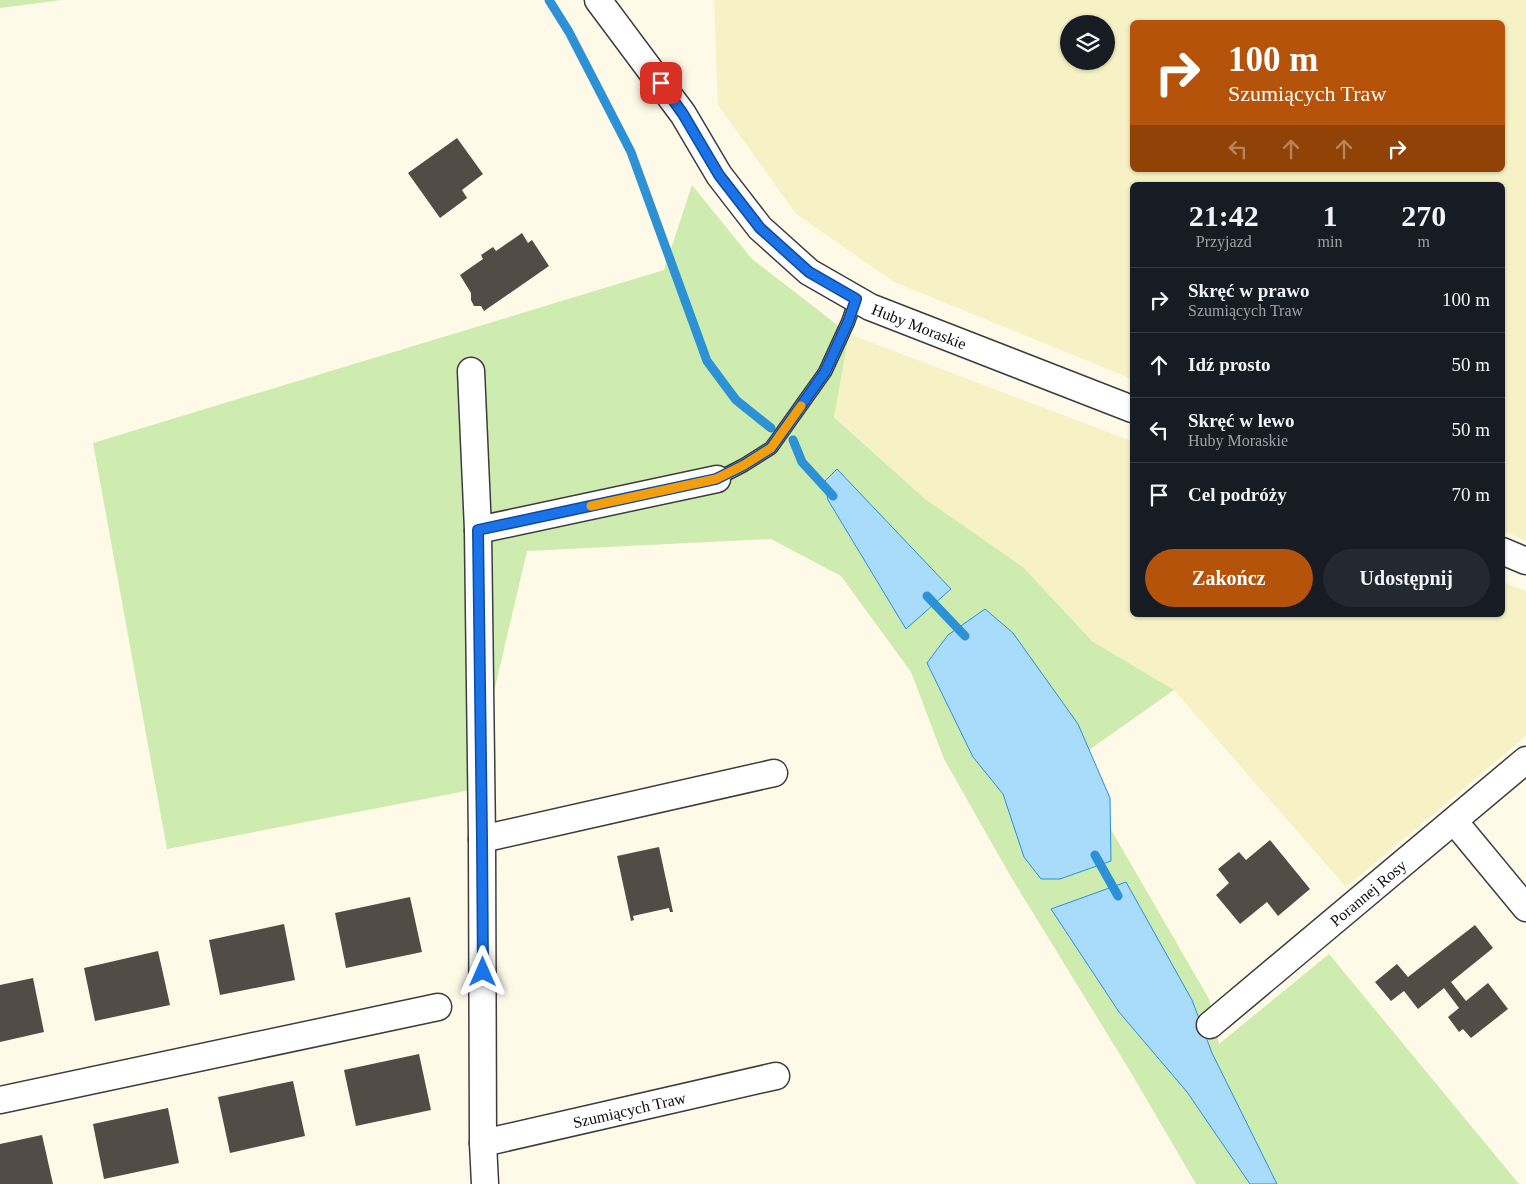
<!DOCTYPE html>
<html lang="pl">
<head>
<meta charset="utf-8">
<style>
  :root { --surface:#171b24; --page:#242831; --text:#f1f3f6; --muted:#9ea1a6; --line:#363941; --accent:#b45309 }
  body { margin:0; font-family:Georgia,serif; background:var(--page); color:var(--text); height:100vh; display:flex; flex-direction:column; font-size:19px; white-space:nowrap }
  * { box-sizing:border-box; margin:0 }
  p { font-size:16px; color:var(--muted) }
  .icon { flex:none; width:28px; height:28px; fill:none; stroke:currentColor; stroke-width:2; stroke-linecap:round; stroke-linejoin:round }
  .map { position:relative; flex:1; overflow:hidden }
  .panel { position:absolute; left:1130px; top:182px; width:375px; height:435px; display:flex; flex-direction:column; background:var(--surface); border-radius:8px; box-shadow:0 1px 4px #0004 }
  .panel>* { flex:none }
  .guide { position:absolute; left:1130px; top:20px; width:375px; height:152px; border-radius:8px; box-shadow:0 1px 4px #0004; background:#b45309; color:#fff; overflow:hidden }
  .controls { position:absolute; left:1060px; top:15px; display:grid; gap:10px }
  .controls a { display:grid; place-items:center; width:55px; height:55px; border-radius:50%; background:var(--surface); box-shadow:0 1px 4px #0004; font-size:25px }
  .pin { position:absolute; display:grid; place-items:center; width:42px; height:42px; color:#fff; margin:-21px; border-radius:10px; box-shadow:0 2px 8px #0006 }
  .me { position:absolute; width:55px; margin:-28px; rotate:0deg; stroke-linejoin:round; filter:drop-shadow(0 0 4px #0008) }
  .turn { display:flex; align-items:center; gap:18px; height:105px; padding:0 15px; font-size:22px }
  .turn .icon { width:65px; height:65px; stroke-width:2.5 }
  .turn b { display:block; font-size:35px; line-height:42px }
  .lanes { display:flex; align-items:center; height:48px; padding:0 15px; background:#0003; justify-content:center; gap:25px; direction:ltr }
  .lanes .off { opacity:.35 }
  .eta { display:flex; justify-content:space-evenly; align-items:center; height:85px; text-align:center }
  .eta b { font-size:30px; font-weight:800; line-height:35px }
  .action { display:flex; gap:10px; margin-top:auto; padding:10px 15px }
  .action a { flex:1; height:58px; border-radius:30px; background:var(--accent); color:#fff; font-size:20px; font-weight:800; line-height:58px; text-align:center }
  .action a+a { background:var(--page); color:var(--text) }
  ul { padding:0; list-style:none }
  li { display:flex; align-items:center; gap:15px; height:65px; padding:0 15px; border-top:1px solid var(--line) }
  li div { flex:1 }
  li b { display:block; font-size:19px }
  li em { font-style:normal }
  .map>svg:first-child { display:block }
  .farmland { fill:#f6f2c6; fill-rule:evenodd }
  .green { fill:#ceebb0 }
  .water { fill:#a9dbfa; stroke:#2c91d5 }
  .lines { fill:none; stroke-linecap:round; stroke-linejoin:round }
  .stream { stroke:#2c91d5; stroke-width:9 }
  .building { fill:#534b46 }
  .service-casing { stroke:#3d3d3d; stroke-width:15 }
  .minor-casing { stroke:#3d3d3d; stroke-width:29 }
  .service { stroke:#fff; stroke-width:12 }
  .minor { stroke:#fff; stroke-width:26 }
  .route-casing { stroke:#114b97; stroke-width:12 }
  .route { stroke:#1a73e8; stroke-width:9 }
  .slow { stroke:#f59e0b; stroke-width:9 }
  .labels { text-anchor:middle; stroke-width:5; stroke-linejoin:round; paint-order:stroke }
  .street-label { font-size:16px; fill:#0a0a0a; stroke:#fff }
</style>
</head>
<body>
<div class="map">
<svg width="1526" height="1184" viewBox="0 0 1526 1184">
  <rect width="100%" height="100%" fill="#fffae8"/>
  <path class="farmland" d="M714,0H1526V541L1503,531L1502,185H1132V379L894,282L796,214L718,105ZM1132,22H1502V170H1132ZM1069,24H1106V61H1069Z
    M849,334L1132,441V615H1502L1503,582L1526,591V736L1346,887L1174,690L1092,641L1023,567L925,499L834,416Z"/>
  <path class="green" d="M0,0H62L0,8Z
    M692,185L752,259L849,334L834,417L925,499L1023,567L1092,641L1174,690L1072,762L1209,999L1219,1044L1329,954L1519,1184H1196L1130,1071L1011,877L944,759L911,672L841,576L771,539L527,551L471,790L167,849L93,443L664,270Z"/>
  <path class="water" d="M837,469L951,589L906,629L828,500L824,482Z
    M985,609L1013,633L1078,724L1110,798L1111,861L1060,879H1041L1024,857L1003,794L973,757L927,663L948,635Z
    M1126,882L1192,1000L1212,1053L1277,1184H1250L1187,1092L1119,1012L1051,909Z"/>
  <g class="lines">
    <path class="stream" d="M549,0L569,32L631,152L707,361L736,400L771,428
      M793,440L802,462L833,496
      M927,596L965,636
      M1095,855L1118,896"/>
  </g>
  <path class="building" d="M457,138L483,174L462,190L467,198L440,218L408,173Z
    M522,233L528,243L532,240L549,266L484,311L481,306H474L471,300V293L460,275L483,259L481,255L493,247L496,251Z
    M1270,840L1310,889L1278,916L1267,902L1240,924L1216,895L1229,883L1218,869L1239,852L1246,860Z
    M659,847L673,912H670L669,908L633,916L634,920L631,921L617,856Z
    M410,897L422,952L346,968L335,913Z
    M284,924L295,980L220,995L209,940Z
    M1475,925L1493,948L1451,982L1466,1001L1488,983L1508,1009L1471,1038L1463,1029L1459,1032L1448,1017L1459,1008L1444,988L1418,1009L1404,991L1391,1001L1375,982L1397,964L1408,977Z
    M158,951L170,1005L95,1021L84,968Z
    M33,978L44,1032L0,1042V985Z
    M419,1054L431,1110L356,1126L344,1070Z
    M293,1081L305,1136L230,1153L218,1097Z
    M168,1108L179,1163L104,1179L93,1124Z
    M42,1135L53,1184H0V1144Z"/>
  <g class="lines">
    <g class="service-casing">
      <path id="service" d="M717,479L744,465L771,448L825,372L848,322L856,299"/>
    </g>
    <g class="minor-casing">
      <g id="minor">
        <path id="s1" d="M598,0L683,114L719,175L760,228L809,272L870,307L1132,409"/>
        <path d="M471,371L478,530"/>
        <path d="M1502,551L1526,561"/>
        <path d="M1454,821L1526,908"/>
        <path d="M482,839L774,773"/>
        <path id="s2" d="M1210,1025L1526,760"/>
        <path d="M0,1100L438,1007"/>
        <path id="s3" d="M483,1143L776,1076"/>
        <path d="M485,1184L483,1143L482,839L478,530L717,479"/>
      </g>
    </g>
    <use href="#service" class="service"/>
    <use href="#minor" class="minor"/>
  </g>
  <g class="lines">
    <g class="route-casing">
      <path id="route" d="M483,972L482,839L478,530L716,479L744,465L771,448L825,372L848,322L856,299L809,272L760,228L719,175L683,114L661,83"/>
    </g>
    <use href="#route" class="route"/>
    <path class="slow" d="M591,506L716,479L744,465L771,448L801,406"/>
  </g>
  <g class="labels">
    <g class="street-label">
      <text dy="6" stroke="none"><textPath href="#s1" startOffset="469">Huby Moraskie</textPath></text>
      <text dy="6" stroke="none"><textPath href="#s2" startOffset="206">Porannej Rosy</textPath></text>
      <text dy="6" stroke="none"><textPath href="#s3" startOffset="150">Szumiących Traw</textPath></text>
    </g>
  </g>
</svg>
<div class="controls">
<a><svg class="icon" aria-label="layers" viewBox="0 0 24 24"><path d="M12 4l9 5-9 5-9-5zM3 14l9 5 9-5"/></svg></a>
</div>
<div class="pin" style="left:661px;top:83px;background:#d93025"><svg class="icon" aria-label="arrive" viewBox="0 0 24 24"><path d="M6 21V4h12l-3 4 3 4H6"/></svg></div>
<svg class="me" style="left:483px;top:972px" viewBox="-20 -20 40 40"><path d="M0-17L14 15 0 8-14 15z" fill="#1a73e8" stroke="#fff" stroke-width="4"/></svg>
<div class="guide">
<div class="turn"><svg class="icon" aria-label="right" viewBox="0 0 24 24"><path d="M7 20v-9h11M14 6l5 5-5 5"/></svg><div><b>100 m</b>Szumiących Traw</div></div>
<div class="lanes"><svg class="icon off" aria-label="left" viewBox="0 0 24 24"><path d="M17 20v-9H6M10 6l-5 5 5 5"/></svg><svg class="icon off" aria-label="ahead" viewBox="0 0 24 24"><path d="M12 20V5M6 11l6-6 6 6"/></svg><svg class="icon off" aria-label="ahead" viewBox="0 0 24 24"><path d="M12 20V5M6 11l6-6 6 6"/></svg><svg class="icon" aria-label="right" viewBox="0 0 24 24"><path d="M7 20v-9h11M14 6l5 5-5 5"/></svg></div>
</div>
<section class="panel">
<div class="eta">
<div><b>21:42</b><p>Przyjazd</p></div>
<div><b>1</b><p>min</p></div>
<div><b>270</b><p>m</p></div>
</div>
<ul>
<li><svg class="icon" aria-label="right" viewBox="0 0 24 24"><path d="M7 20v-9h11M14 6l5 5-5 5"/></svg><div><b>Skręć w prawo</b><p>Szumiących Traw</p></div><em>100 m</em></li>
<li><svg class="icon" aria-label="ahead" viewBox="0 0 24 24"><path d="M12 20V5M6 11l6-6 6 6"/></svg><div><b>Idź prosto</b></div><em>50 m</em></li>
<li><svg class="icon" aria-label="left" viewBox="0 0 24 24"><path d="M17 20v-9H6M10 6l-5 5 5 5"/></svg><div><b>Skręć w lewo</b><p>Huby Moraskie</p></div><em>50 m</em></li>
<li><svg class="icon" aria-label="arrive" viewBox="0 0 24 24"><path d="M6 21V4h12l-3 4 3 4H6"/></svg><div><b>Cel podróży</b></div><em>70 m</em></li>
</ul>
<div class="action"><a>Zakończ</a><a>Udostępnij</a></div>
</section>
</div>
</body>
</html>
